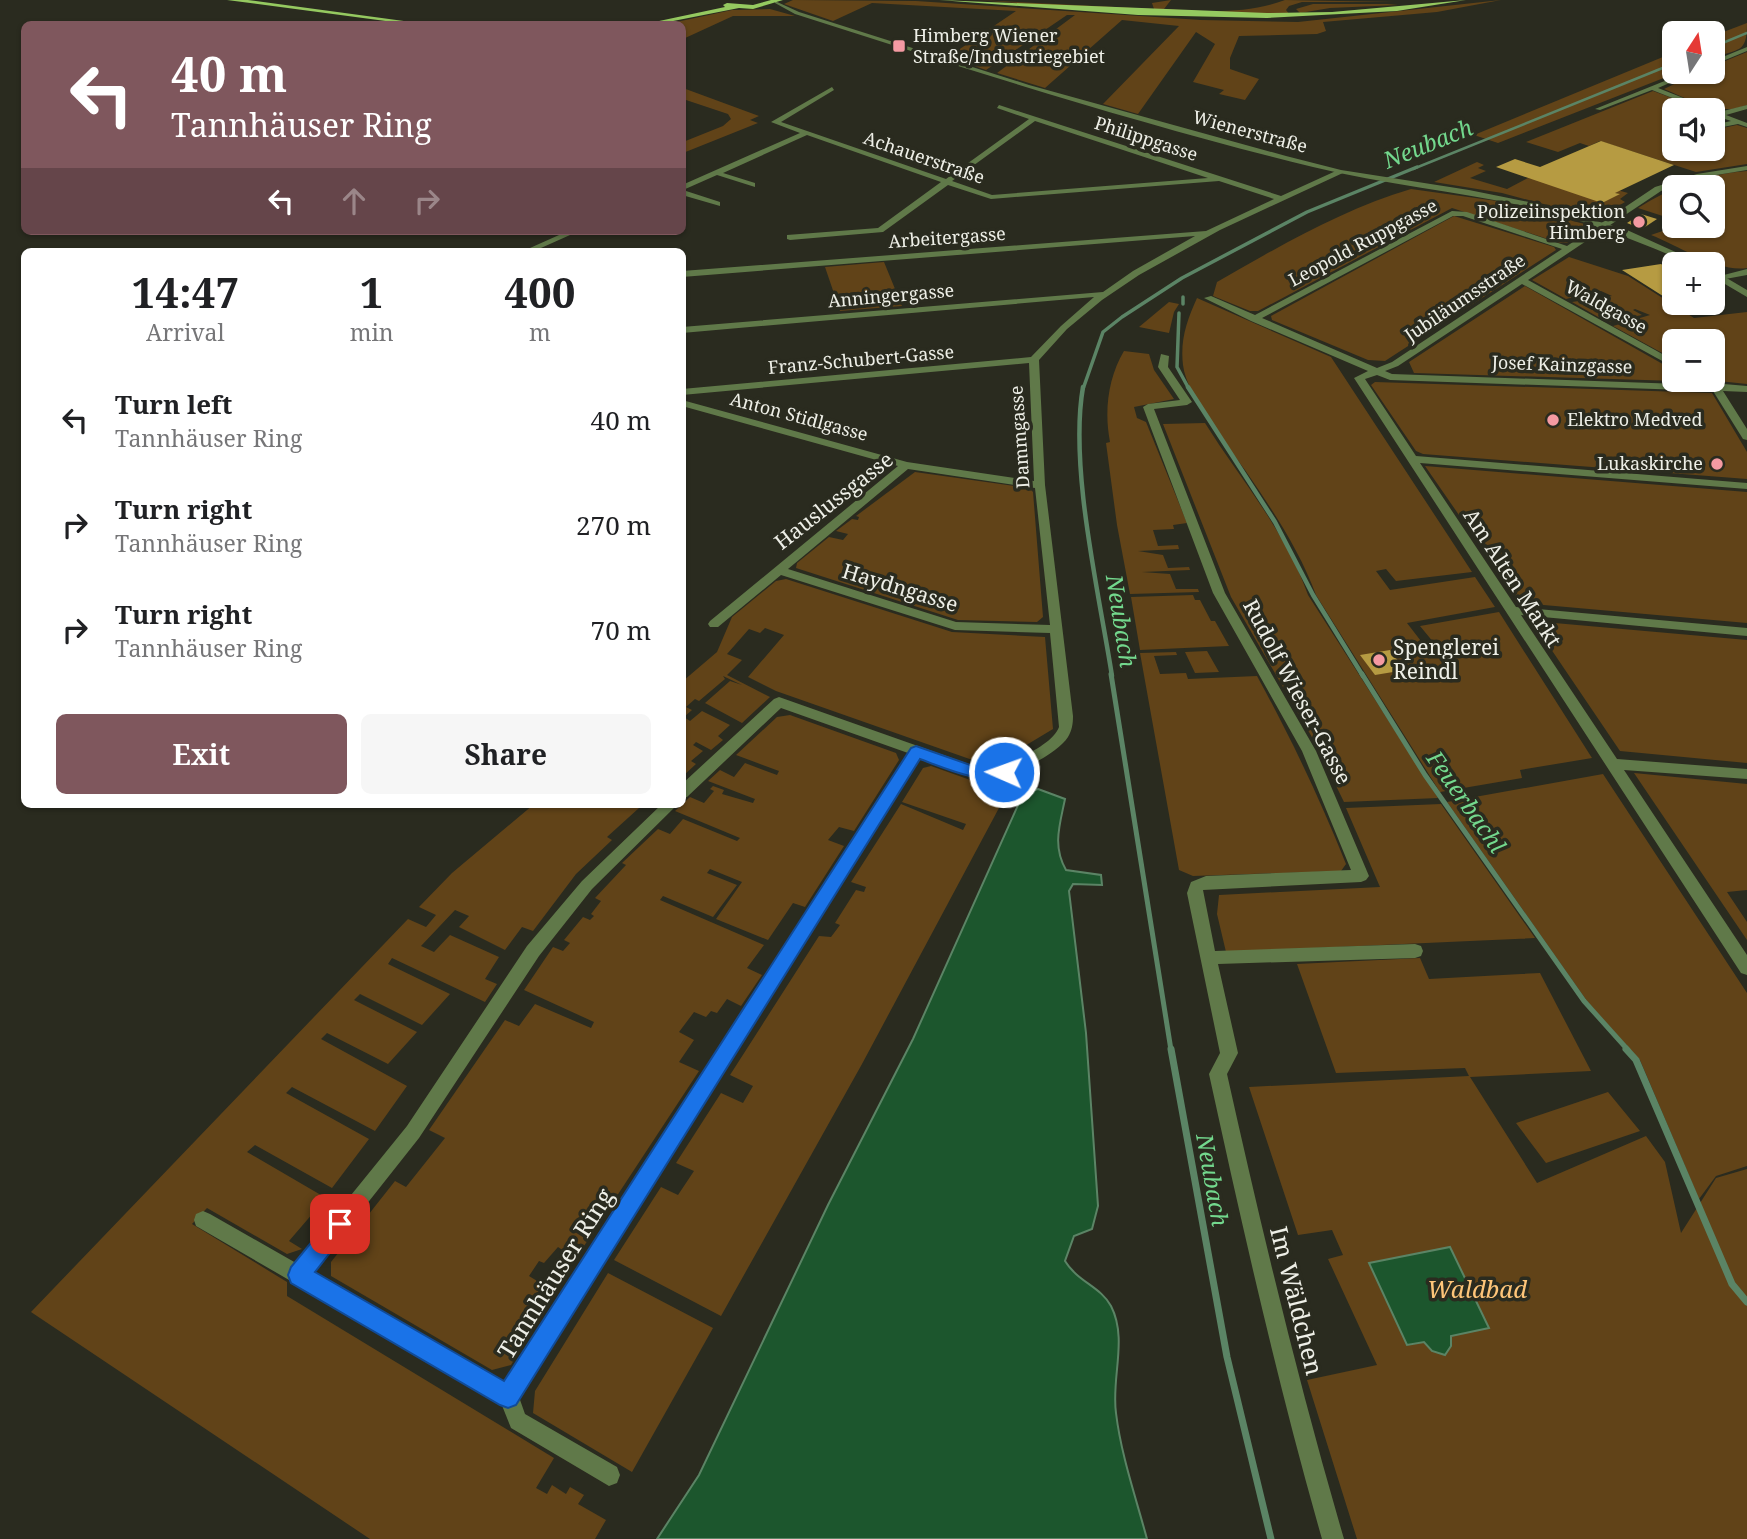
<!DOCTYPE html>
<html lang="en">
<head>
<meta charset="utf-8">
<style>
  :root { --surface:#fff; --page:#f6f6f6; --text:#202124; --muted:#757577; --accent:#7f575d }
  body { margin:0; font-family:"Noto Serif",serif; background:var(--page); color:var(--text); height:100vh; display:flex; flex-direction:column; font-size:26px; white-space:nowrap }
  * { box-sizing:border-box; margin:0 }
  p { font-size:23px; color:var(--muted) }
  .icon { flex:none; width:38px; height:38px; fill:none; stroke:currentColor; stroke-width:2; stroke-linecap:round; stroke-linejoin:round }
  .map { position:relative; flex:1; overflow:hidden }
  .side { position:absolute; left:21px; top:248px; width:665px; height:560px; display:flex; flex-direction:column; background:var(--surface); border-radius:10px; box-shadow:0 2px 5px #0004 }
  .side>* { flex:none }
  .banner { position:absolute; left:21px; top:21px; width:665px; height:214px; border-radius:10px; box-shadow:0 2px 5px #0004; background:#7f575d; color:#fff; overflow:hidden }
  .needle { width:46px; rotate:12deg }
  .tools { position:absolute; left:1662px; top:21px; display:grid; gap:14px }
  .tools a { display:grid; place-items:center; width:63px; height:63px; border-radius:10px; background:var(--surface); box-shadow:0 2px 5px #0004; font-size:35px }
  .pin { position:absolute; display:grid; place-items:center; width:60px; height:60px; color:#fff; margin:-30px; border-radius:14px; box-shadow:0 4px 10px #0006 }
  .me { position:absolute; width:77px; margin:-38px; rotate:272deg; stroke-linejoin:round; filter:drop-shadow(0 0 5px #0008) }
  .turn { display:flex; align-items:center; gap:24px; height:147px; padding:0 35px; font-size:32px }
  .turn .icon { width:91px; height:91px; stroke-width:2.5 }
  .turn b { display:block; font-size:49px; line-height:60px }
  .lanes { display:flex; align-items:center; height:66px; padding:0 35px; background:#0003; justify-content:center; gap:35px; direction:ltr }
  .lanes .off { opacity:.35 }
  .eta { display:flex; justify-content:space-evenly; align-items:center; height:119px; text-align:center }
  .eta b { font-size:42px; font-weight:700; line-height:49px }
  .primary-button { display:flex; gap:14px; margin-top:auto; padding:14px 35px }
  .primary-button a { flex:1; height:80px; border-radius:10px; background:var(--accent); color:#fff; font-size:28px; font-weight:700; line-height:80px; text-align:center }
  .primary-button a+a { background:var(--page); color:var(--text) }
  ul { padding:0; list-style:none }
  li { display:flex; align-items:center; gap:21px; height:105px; padding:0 35px }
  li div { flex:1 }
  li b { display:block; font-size:26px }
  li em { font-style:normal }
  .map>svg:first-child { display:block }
  .green { fill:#614318 }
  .water { fill:#1c562d; stroke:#5b8465; stroke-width:2 }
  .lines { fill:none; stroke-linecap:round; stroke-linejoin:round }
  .stream-far4 { stroke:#5b8465; stroke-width:2.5 }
  .stream-far3 { stroke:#5b8465; stroke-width:3.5 }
  .stream-far2 { stroke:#5b8465; stroke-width:4.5 }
  .stream-far1 { stroke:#5b8465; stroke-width:5 }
  .stream { stroke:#5b8465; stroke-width:7 }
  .building { fill:#b69b42 }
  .minor { fill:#607949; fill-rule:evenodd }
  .tertiary { fill:#607949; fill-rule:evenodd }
  .primary { fill:#95c960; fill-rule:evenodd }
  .route { fill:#1a73e8; stroke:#114b97; stroke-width:2 }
  .poi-dot { fill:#f49aa2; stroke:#2a2b1f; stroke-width:2.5 }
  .labels { text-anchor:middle; stroke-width:7; stroke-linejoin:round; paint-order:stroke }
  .far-poi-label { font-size:18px; fill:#eeefe7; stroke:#2a2b1f; text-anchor:start }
  .far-street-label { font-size:18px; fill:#eeefe7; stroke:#2a2b1f }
  .street-label { font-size:21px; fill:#eeefe7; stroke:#2a2b1f }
  .poi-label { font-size:21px; fill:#eeefe7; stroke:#2a2b1f; text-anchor:start }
  .water-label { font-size:23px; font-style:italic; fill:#73d88d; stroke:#2a2b1f }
  .near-street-label { font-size:24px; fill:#eeefe7; stroke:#2a2b1f }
  .near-park-label { font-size:24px; font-style:italic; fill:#fec579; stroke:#2a2b1f }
</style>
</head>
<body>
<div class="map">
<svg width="1747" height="1539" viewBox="0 0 1747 1539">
  <rect width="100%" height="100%" fill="#2a2b1f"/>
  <path class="green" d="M793,0L916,1L1201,20L1298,22L1501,0L1437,12L1323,22L1326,31L1317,34L1239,36L1230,58V69L1259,79L1245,100L1219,94L1224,90L1193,82L1215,44L1196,32L1138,114L1103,104L1179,26L1122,20L1045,88L997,73L1075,15H1067L986,70L948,57L1016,11L872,3L833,21L784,4Z
    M977,0L1154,9L1152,3L1171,0L1164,9C1207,12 1248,14 1285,0L1394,2H1302L1289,6L1286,10L1290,15L1125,11Z
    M1313,4H1387L1398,5L1330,8L1300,13L1296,9Z
    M770,9L795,16H733L683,39L682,24H667L732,10Z
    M1747,23C1747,54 1739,48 1713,58V36Z
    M1675,52V72H1679L1498,143L1474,135Z
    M1747,52V105C1718,117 1691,100 1664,89L1699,72H1713V66Z
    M683,88L759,116L750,120L758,123L683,153V142L723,126L731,119L728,114L683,99Z
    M1653,91L1704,110H1675V149H1713V130L1737,125L1747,128V164L1696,172L1600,141L1589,146L1580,143L1558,152L1526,142Z
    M1477,162L1484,165L1478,168L1486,171L1470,178L1507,189L1528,178L1619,194L1599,187L1603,186L1628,193L1620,199L1625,202L1600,217H1592L1502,193L1434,182Z
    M1747,171V268C1720,273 1679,246 1651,235L1677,226H1713V187H1675V220L1638,208C1671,187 1707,174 1747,171Z
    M1411,189L1497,201L1592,226L1567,243H1560L1452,208L1258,311H1250L1213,296L1217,282C1278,247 1343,209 1411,189Z
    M1454,216L1554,247L1556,250L1385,361L1368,360L1272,320L1271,316Z
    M1569,257L1628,276L1694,318L1747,312V384L1709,380H1713V341H1675V360L1613,326L1650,315L1635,309L1633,310L1642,315L1607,322L1572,302L1612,296L1601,291L1593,293L1584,289L1579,291L1586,294L1566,299L1532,280Z
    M884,262L902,306L840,311L825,267Z
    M1525,286L1675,371V380H1677L1676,381L1414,373L1409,362Z
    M1197,298L1331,357L1472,572L1396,581L1386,569L1376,571L1390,590L1475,577L1495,607L1407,623L1424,645L1434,643L1420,626L1499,612L1592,758L1520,770L1522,778L1440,792L1316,595C1300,551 1272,509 1245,470C1226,443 1187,397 1183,365C1180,340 1187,320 1197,298Z
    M1169,302L1179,304L1174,312L1169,333L1139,327Z
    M1124,351L1149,354L1154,370L1174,399L1134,407L1137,418L1146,422L1187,523L1173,525L1174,529L1153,530L1158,546L1178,545L1179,549L1138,551L1163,555L1168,568L1189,567L1190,570L1142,572L1170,574L1176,589H1198L1199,592L1130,594L1117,525L1106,443L1110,442C1104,411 1108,378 1124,351Z
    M1375,382L1712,393L1747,452V479L1423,454L1416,451L1371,385Z
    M1205,423C1240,479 1285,530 1308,595L1438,798L1344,802L1313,739L1231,597L1163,424Z
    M1425,466L1747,492V623L1520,603Z
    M915,472L1029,488L1033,492L1043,617L1037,622L958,620L796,568L797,563L829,537L843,540L848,534L836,531L852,519L858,520L859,517L856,516Z
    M786,579L952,632L1045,637L1053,729L1000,761L981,763L776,691L748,677L784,635L765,628L760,633L749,629L727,654L742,660L727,675L770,697L742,723L705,703L730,681L742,685L723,676L725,679L699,701L695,699L686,707L692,710L684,717L690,721L702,711L730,725L718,736L723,740L711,750L696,742L693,745L703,751L691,761L696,764L683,776V681L717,652L732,617L776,581Z
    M1193,595L1195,600H1200L1211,621H1215L1229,646L1140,650L1131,597Z
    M1532,621L1747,640V763L1620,751Z
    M1207,651L1219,672L1195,673L1185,652Z
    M1176,652L1177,655L1154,656L1160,674L1186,673L1188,679L1257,676C1291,738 1320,799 1346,864L1341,871L1193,876L1179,870L1140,653Z
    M790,715L896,753L899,760L854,831L839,827L828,840L844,846L805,907L793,903L768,940L716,919L742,882L710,869L707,873L737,885L713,917L663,896L660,900L764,945L747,968L762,975L741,1006L727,999L717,1013L711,1011L706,1017L694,1012L679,1032L694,1040L679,1062L699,1071L584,1246L571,1241L564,1251L558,1247L544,1263L539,1261L529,1276L547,1287L545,1290L554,1295L511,1365L492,1370L331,1276V1262L395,1181L406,1187L445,1138L429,1130L505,1020L519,1026L535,1004L591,1028L594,1022L524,990L553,947L563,951L570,943L564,940L583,917L590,920L594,916L591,914L601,901L595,898L626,865L622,863L658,829L670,834L683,819L737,841L740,838L675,811L690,797L704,803L714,791L710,789L713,786L724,790L722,794L753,803L755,799L708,781L720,770L734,777L745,763L777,775L779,771L736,755L777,717Z
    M931,766L1007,793L862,1064L721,1316L614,1260L661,1187L678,1195L694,1171L676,1163L721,1093L743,1103L753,1086L730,1075L819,936L831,937L840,925L835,923L856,890L864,892L866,887L851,882L901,804L963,830L966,824L902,802L923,768Z
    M1634,773L1747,784V890L1727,892L1747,922V940Z
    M1603,774L1747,993V1166L1716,1176L1699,1199L1640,1060L1587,1001L1447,802Z
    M1441,804L1535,938L1226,952L1217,914L1219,895L1380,887L1346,808Z
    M533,805H634L639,808L607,837L612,840L576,874L533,931L522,927L505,950L459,927L469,916L455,910L421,946L434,952L450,935L499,957L485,979L497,984L485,1002L392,958L388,964L450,994L422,1025L360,994L354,1000L417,1032L388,1064L327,1033L321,1039L407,1086L375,1131L292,1087L286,1093L369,1139L332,1188L255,1145L247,1152L326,1198L289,1241L302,1249L287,1254L207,1208L192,1224L287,1282V1296L554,1458L536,1488L547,1494L552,1485L566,1494L570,1487L584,1495L578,1504L606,1520L595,1539H370L31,1312L408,919L426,927L436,915L419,907L452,873Z
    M1420,958L1429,979L1540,973L1591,1071L1470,1077L1537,1183L1646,1136L1665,1162L1681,1233L1716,1178L1747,1169V1539H1357L1307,1380L1377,1365L1328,1259L1343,1255L1332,1230L1298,1235L1249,1087L1469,1076L1465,1068L1336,1073L1297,964Z
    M1608,1092L1640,1131L1546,1163L1516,1123Z
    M608,1273L713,1328L632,1472L533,1413L535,1391Z"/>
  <path class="water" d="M1038,789L1065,799C1060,824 1052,846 1066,870L1101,875L1102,885L1073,884L1069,891L1086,1033L1098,1206L1092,1229L1074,1236L1065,1261C1078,1282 1101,1287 1111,1306C1128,1339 1111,1378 1116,1413C1121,1455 1136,1498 1147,1539H657L699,1475L828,1205L913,1039L1023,794Z
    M1450,1247L1489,1328L1451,1336V1346L1445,1355L1432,1351L1424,1342L1407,1345L1369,1263Z"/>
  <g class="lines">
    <path class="stream-far4" d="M1713,47L1747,33
      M1413,169L1675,63"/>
    <path class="stream-far3" d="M1183,297V304
      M1179,313L1177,367L1189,389
      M1083,389L1103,332L1122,317L1182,278L1307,212L1417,167"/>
    <path class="stream-far2" d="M1083,387C1069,467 1099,593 1112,676
      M1188,387L1275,522L1313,595L1363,676"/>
    <path class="stream-far1" d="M1111,674L1171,1050
      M1362,674L1425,775L1584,1001L1628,1050"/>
    <path class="stream" d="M1171,1049L1227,1357L1271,1539
      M1626,1049L1636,1060L1732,1284L1747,1302"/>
  </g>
  <path class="building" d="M1601,141L1674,165L1615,193L1620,194L1602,203L1496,167L1515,159L1540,167Z
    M1641,214L1657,219L1642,229L1627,223Z
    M1661,264L1675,273V296L1666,298L1622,270Z
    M1390,650L1405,670L1375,675L1360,655Z"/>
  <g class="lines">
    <path class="minor" d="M1747,47V51L1713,65V61Z
      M1687,72H1695L1658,88L1719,112L1747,105V109L1726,115L1747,123V127L1738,124L1713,129V125L1731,121L1713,115V110H1703L1652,90L1600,110L1595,109Z
      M832,87L834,90L781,122L946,179L1029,119L997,108L999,105L1281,196L1338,170L1345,172L1220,230L1139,275L1102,300L1067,329L1039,360L1045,485L1073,716C1073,724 1072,730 1068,737C1057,755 1003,782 982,779C963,777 938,764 920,757L519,1397L525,1414L617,1467L620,1475L617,1483L609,1486L511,1428L501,1403L196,1226L194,1220L196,1214L203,1211L210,1214L296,1263L407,1126L527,946L582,881L661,805H677L592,889L539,956L419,1138L313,1272L505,1383L908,753L781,708L687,797L682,798V784L774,699L779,697L983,769C1003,767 1052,747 1059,727L1050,633L955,630L781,575L718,627H710L708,624L710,621L898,466L682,406V400L907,462L1034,481L1029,363L682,395V389L1031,357L1061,326L1094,297L682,333V327L1103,292L1133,271L1195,236L682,277V271L1206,231L1274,199L1219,181L991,199L948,185L883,232L790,240L787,239V235L878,228L941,182L807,135L723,173L755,183V187L717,175L683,190L720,202V206L682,195V185L800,133L771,122ZM1035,121L1208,178L992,195L952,181ZM908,469L1035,488L1050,625L956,622L788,569Z
      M1747,166V170L1698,178L1661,191L1528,280L1675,361V368L1522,284L1398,366L1385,371L1392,374L1708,385L1712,383L1747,386V392L1723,391L1747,429V440L1743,439L1713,391L1390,380L1377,375L1365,379L1416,456L1747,483V489L1420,463L1516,607L1747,628V636L1521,615L1617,759L1747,769V779L1624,770L1747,955V975L1741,973L1354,378L1368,371L1251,321L1204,298L1211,296L1255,315L1452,211L1467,212L1567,246L1655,187L1697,174ZM1453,216H1463L1562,249L1392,362L1377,368L1262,318Z
      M568,231H579L532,252H521Z
      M1747,269V275L1720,280L1716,277Z
      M1161,354L1169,356L1168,367L1192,402L1187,405L1154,409L1225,593L1316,751L1369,876L1366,880L1361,882L1203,890L1215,951L1415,944L1421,946L1423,951L1421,956L1415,958L1218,964L1238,1053L1227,1074C1262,1231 1299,1385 1344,1539H1322C1278,1385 1243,1230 1209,1074L1220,1053L1187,893L1191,882L1206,876L1351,870L1302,751L1213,593L1143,407L1148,404L1180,400L1158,367Z"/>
    <path class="tertiary" d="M775,1L799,12L1029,85L1286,156L1341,170L1469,190L1539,204L1627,230L1702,264H1691C1639,242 1587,220 1532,208C1460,191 1385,185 1313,167C1138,124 966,69 795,14L775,3Z
      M1713,270L1747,290V297L1713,277Z"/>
    <path class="primary" d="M227,0H248L426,24H408Z
      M771,0H783L753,9L739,8L658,24H645L725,7L723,5L727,3L753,5Z
      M939,0L1267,13L1332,12L1466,0L1397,11L1267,18L1138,15Z"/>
  </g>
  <path class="route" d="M916,746L976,767L1004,766L1012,772C996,791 939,766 920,759L516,1405L508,1408L500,1405L291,1283L288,1275L291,1267L332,1217L340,1214L347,1217L350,1224L347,1231L315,1272L504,1381L911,748Z"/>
  <g class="poi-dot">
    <rect x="892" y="39" width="14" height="14" rx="3.5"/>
    <circle cx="1639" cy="222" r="7"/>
    <circle cx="1553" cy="420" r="7"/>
    <circle cx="1717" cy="464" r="7"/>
    <circle cx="1379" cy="660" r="7"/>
  </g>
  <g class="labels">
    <g class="far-poi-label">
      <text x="913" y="42">Himberg Wiener<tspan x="913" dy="21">Straße/Industriegebiet</tspan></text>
      <text x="1625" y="218" text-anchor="end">Polizeiinspektion<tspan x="1625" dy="21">Himberg</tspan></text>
      <text x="1567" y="426">Elektro Medved</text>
      <text x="1703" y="470" text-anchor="end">Lukaskirche</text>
    </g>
    <g class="far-street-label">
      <text transform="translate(1250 132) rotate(15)" y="6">Wienerstraße</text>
      <text transform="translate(1146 139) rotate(18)" y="6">Philippgasse</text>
      <text transform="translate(924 158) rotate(19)" y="6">Achauerstraße</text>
      <text transform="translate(947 238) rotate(-4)" y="6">Arbeitergasse</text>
      <text transform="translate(1363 243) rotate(-28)" y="6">Leopold Ruppgasse</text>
      <text transform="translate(891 296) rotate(-5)" y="6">Anningergasse</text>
      <text transform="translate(1465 298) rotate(-34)" y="6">Jubiläumsstraße</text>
      <text transform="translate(1606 307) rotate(29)" y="6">Waldgasse</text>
      <text transform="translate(861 360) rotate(-5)" y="6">Franz-Schubert-Gasse</text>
      <text transform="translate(1562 365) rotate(2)" y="6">Josef Kainzgasse</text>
      <text transform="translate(799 417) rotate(15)" y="6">Anton Stidlgasse</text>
      <text transform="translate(1020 437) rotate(-94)" y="6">Dammgasse</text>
    </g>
    <g class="street-label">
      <text transform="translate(834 501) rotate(-38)" y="7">Hauslussgasse</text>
      <text transform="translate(1512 578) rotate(57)" y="7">Am Alten Markt</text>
      <text transform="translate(900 588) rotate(17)" y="7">Haydngasse</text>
      <text transform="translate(1297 692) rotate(62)" y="7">Rudolf Wieser-Gasse</text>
    </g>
    <g class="poi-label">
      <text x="1393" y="655">Spenglerei<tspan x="1393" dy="24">Reindl</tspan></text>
    </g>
    <g class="water-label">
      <text transform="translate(1428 144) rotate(-22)" y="8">Neubach</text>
      <text transform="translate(1121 621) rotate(81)" y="8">Neubach</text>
      <text transform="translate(1466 802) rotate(55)" y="8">Feuerbachl</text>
      <text transform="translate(1212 1180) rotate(80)" y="8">Neubach</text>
    </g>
    <g class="near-street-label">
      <text transform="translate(556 1274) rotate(-58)" y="8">Tannhäuser Ring</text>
      <text transform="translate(1296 1301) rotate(76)" y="8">Im Wäldchen</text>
    </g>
    <g class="near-park-label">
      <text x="1477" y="1298">Waldbad</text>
    </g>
  </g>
</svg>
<div class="tools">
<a><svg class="needle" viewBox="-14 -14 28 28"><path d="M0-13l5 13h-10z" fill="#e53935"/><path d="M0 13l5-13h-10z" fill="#757577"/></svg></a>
<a><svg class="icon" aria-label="sound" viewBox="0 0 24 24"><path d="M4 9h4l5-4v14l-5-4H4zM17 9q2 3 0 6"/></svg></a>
<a><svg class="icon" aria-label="search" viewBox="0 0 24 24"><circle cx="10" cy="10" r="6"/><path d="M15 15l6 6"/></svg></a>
<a>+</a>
<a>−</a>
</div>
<div class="pin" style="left:340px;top:1224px;background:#d93025"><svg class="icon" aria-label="arrive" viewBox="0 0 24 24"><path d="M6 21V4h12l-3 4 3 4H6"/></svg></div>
<svg class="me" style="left:1004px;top:772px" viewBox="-20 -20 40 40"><circle r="17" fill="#1a73e8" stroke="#fff" stroke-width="3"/><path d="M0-11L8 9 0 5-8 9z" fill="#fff"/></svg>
<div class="banner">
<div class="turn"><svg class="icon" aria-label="left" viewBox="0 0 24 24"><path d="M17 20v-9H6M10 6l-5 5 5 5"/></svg><div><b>40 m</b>Tannhäuser Ring</div></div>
<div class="lanes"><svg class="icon" aria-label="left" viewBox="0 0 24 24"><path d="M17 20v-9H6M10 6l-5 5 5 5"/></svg><svg class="icon off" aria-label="ahead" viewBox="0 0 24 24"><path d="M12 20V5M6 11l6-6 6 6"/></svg><svg class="icon off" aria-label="right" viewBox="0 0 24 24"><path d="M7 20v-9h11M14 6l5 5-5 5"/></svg></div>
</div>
<section class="side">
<div class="eta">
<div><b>14:47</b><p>Arrival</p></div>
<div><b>1</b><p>min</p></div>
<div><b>400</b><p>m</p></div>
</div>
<ul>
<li><svg class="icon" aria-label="left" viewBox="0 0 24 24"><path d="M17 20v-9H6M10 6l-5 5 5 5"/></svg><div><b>Turn left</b><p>Tannhäuser Ring</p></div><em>40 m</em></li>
<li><svg class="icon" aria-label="right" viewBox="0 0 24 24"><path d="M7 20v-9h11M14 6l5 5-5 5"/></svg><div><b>Turn right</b><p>Tannhäuser Ring</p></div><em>270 m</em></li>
<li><svg class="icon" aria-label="right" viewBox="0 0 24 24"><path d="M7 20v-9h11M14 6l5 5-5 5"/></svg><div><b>Turn right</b><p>Tannhäuser Ring</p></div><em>70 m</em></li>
</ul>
<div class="primary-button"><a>Exit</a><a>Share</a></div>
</section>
</div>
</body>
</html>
